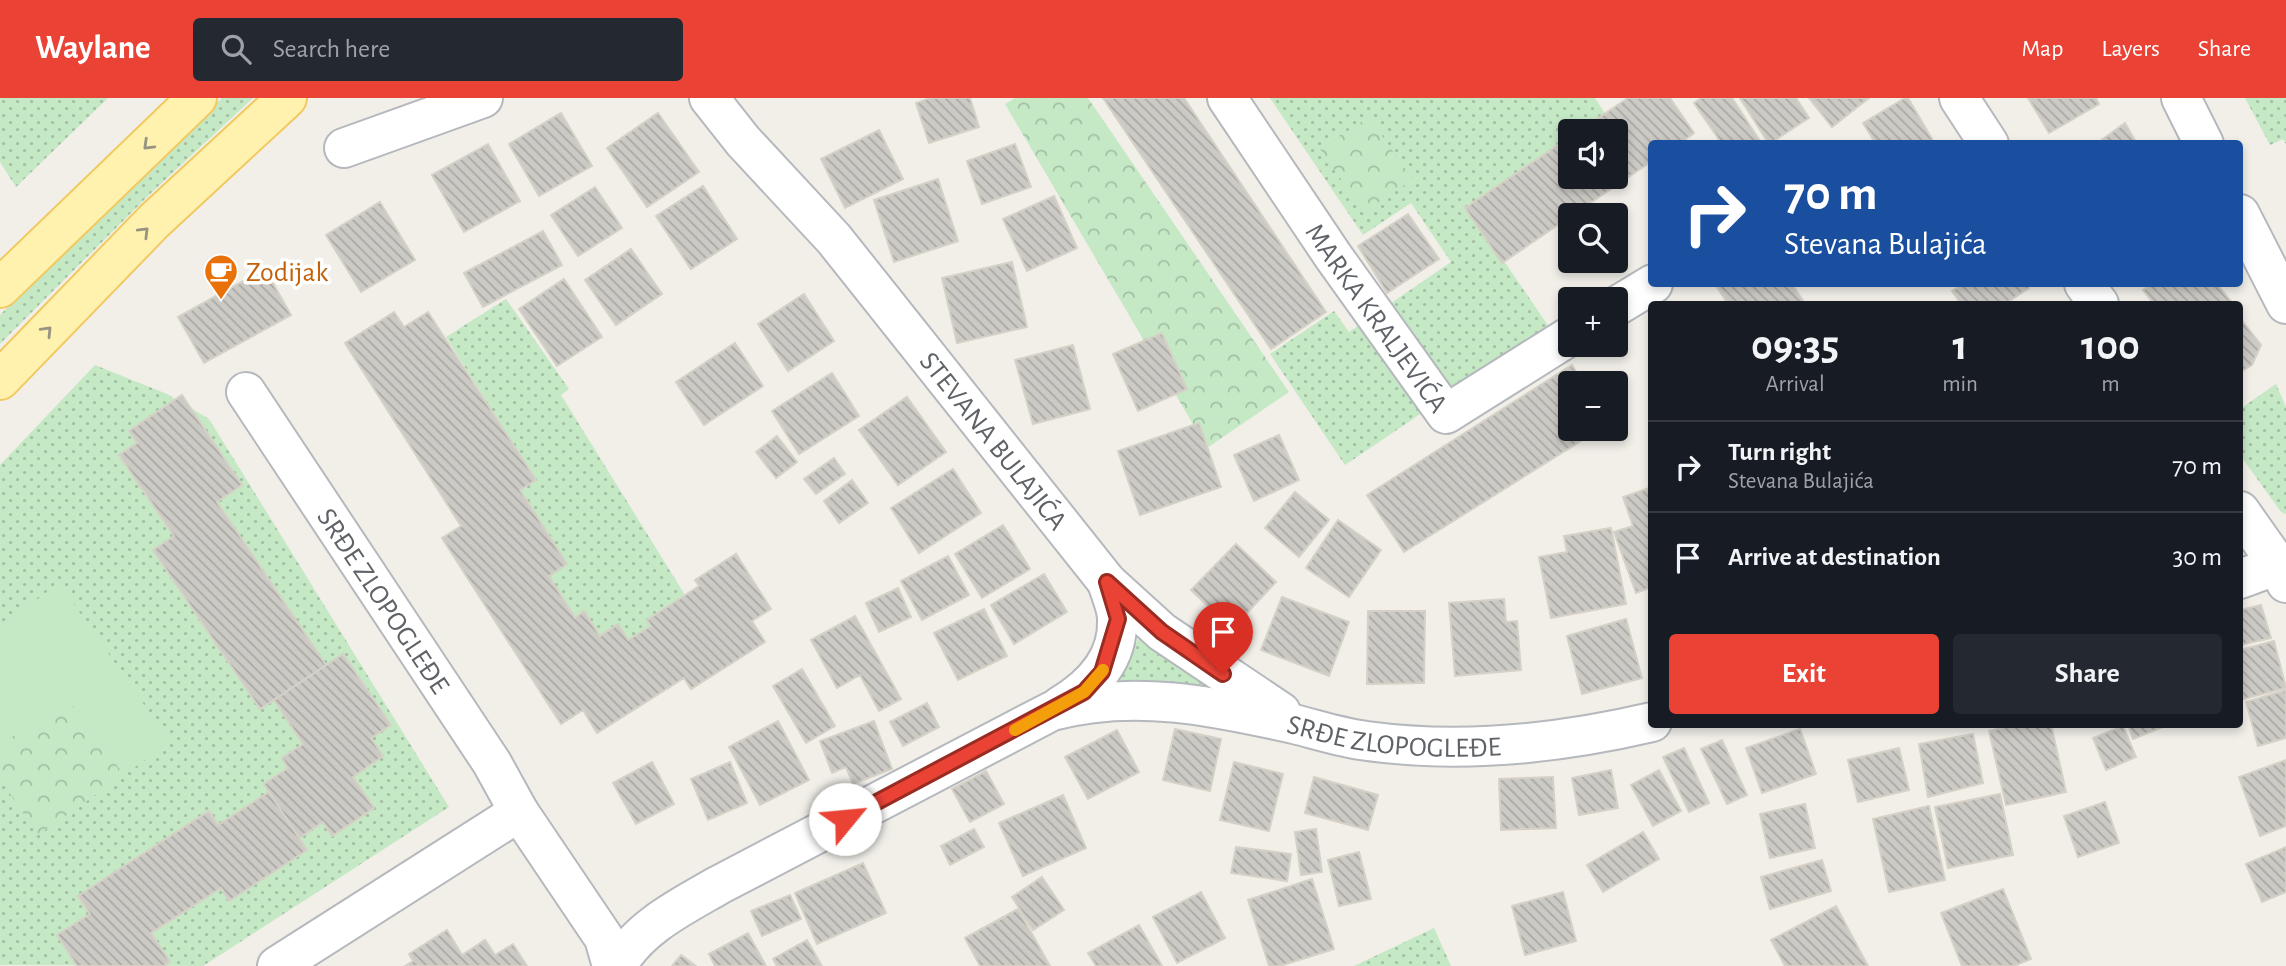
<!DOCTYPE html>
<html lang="en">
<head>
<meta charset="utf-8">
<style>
  :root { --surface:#171b24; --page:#242831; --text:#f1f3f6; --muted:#9ea1a6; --line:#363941; --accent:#ea4335 }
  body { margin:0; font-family:"Alegreya Sans",sans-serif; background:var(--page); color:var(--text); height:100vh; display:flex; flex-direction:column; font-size:26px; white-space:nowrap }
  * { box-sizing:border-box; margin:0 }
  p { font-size:23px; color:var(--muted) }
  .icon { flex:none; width:38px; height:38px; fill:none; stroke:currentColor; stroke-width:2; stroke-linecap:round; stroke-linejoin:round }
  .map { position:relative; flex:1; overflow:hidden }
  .side { position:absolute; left:1648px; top:203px; width:595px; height:427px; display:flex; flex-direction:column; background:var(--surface); border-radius:7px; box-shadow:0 4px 10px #0003 }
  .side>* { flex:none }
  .top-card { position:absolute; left:1648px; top:42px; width:595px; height:147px; border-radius:7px; box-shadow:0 4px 10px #0003; background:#1a4fa0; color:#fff; overflow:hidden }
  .buttons { position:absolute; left:1558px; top:21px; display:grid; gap:14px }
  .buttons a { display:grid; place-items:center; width:70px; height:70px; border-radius:7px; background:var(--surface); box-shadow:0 4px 10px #0003; font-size:35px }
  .pin { position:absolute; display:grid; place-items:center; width:60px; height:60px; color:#fff; margin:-72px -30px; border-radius:50% 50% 50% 0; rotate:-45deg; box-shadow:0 0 7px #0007 }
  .pin .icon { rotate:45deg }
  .me { position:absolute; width:77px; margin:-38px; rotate:62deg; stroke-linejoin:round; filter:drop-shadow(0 0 5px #0008) }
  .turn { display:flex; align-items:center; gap:24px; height:147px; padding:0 21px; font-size:32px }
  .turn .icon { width:91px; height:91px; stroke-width:2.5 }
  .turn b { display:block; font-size:49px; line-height:60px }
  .eta { display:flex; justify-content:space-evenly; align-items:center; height:119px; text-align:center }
  .eta b { font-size:42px; font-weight:700; line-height:49px }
  .cta { display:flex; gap:14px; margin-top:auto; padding:14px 21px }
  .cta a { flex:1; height:80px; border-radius:7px; background:var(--accent); color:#fff; font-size:28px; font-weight:700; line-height:80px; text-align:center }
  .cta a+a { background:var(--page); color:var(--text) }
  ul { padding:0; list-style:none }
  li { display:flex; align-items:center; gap:21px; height:91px; padding:0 21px; border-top:2px solid var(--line) }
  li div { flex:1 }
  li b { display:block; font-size:26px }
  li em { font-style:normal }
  header { display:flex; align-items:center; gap:42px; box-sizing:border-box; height:98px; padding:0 35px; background:var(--accent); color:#fff }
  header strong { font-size:33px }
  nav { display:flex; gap:38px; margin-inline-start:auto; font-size:24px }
  .search { width:490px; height:63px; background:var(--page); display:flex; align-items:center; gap:18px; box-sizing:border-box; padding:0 24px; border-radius:7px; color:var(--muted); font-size:26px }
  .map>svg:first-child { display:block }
  .grass { fill:url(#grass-dots) }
  .park { fill:url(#park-crowns) }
  .pitch { fill:#c5e8c5 }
  .building { fill:url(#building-back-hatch); stroke:#d6d1c6; stroke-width:2 }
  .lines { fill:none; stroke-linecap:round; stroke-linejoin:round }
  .minor-casing { stroke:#b5b8bc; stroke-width:42 }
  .major-casing { stroke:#f2c960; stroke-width:42 }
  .minor { stroke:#fff; stroke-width:38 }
  .major { stroke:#fff2af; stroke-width:38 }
  .oneway { stroke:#979581 }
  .route-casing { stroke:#982c22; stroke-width:18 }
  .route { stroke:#ea4335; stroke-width:12 }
  .slow { stroke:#f59e0b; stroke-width:12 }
  .labels { text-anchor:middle; stroke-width:7; stroke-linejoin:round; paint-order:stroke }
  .food-label { font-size:28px; fill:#c56008; stroke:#fff; text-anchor:start }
  .street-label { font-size:28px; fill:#5f6368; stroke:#fff }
</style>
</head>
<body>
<header>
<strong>Waylane</strong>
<div class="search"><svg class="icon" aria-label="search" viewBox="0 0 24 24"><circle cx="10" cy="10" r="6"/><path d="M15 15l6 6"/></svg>Search here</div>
<nav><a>Map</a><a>Layers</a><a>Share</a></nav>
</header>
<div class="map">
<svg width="2286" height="868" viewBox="0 0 2286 868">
  <defs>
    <pattern id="grass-dots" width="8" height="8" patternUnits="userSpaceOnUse" patternTransform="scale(1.75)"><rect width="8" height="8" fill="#c5e8c5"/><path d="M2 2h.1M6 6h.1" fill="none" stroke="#a3c0a4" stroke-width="1.8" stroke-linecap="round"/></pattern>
    <pattern id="park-crowns" width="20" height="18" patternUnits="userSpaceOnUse" patternTransform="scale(1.75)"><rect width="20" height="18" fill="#c5e8c5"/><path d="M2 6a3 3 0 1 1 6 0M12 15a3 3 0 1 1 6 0" fill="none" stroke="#a3c0a4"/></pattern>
    <pattern id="building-back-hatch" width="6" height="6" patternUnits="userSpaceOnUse" patternTransform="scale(1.75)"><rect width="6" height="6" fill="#cccac5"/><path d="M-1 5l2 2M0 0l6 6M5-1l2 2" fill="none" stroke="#a9a8a4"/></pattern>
  </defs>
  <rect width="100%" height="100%" fill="#f1efe8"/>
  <path class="grass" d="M0,0H108L16,89L0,64Z
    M222,0H253L151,95L0,246V217L154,61Z
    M1270,0H1595L1606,17L1582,33H1570V42L1468,110L1549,229L1345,367L1270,256L1334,213L1349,234L1451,164L1411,105L1363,137Z
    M2245,0H2286V46L2283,41L2270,47Z
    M506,201L569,291L561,297L685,497L647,521L650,528L628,542L618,526L600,538L585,513L575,519L549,478L567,466L520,392L536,382L446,239Z
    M95,267L167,296L209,321L449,709L203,868L0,867V367Z
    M2276,286L2286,309V416L2281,414L2240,357V311Z
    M1139,539L1204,584L1206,589L1203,594L1119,584L1118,576L1129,564Z
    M1434,830L1451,868H1354Z"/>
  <path class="park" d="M1015,0H1088L1289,294L1207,350L1005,6Z
    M1369,19L1413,82L1363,114L1320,51Z
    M67,599L124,677L38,737L0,681V647Z"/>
  <path class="pitch" d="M59,485L170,644L124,677L67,600L0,647V529Z"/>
  <path class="building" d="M930,0H970L979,29L929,45L916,5Z
    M1103,0H1184L1326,214L1271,251Z
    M1628,0H1670L1694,35L1679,46H1652V63L1502,165L1465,110L1570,39V79H1615V33H1579Z
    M1701,0H1732L1762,46H1722L1694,5Z
    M1740,0H1796L1809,20L1769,46Z
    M1809,0H1869L1832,29Z
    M1905,0H1908L1935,46H1876L1863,25Z
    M2028,0H2096L2099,6L2049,35Z
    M561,15L592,68L539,98L509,46Z
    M658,15L699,74L647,109L607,50Z
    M2125,25L2137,46H2096Z
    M879,32L903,81L845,110L821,61Z
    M488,46L520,103L464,134L432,77Z
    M1015,46L1031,89L982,106L967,63Z
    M938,81L958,143L894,164L874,102Z
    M703,88L737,141L691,171L656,118Z
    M595,89L622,130L578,158L551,117Z
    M1054,98L1077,150L1027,173L1003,121Z
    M380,104L415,162L361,194L326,137Z
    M1408,116L1439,161L1387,195L1358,148Z
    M543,133L562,167L483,209L464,175Z
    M631,151L662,196L616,227L585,182Z
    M1012,164L1027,229L957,245L942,180Z
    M265,171L291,217L204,265L178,219Z
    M564,181L602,239L557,268L519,211Z
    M1715,186H1792L1805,206H1728Z
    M1963,186H2026L2029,190L2005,206H1961L1952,193Z
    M2152,186H2217L2233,206H2154L2143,192Z
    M804,196L834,243L788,273L758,226Z
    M394,214L404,229L428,214L536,382L520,392L567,466L549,478L575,520L584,513L600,538L618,526L628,542L651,528L647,522L699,488L695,482L736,456L771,511L752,523L765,544L691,591L684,580L597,635L583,612L561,626L442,440L461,428L345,245Z
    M2240,220L2261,247L2252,267L2240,274Z
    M1162,235L1187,291L1138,313L1113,256Z
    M735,245L763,288L704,327L676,284Z
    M1073,247L1090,311L1033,326L1015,262Z
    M1572,267L1583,285H1570V331H1600L1404,454L1367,397Z
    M832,275L859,318L799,356L772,313Z
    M182,297L242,387L217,404L326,567L260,611L153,452L174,438L119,357L137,345L129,333Z
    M907,299L946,354L898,387L859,332Z
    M1199,325L1221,389L1140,417L1118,353Z
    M1279,337L1299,382L1254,403L1234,357Z
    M777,338L797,364L776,380L756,354Z
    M834,360L845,376L816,396L804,381Z
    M953,371L981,415L919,455L891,410Z
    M852,382L868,405L839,425L824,403Z
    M1652,389V489L1636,495L1614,434L1633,428L1623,399Z
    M1295,394L1329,422L1299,459L1265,430Z
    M1338,422L1381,452L1349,499L1306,470Z
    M1003,427L1030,471L982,500L955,456Z
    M1611,430L1626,506L1551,520L1539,459L1567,454L1564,438Z
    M1236,446L1276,484L1232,531L1191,492Z
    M948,458L969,497L922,522L901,483Z
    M1044,476L1067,514L1014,546L991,507Z
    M898,490L911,519L879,534L866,505Z
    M1282,499L1349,524L1329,578L1261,552Z
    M1504,501L1506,524L1517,523L1521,572L1455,578L1449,505Z
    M2261,507L2271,540L2240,547V512Z
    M984,511L1007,558L958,582L934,535Z
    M1368,513H1425L1424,585L1367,586Z
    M855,518L901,601L879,613L860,577L837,590L811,542Z
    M1626,521L1642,580L1582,596L1567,538Z
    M2274,543L2286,590L2240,602V552Z
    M343,556L391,627L371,640L383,658L353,679L374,710L332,738L323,724L299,740L264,686L288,670L282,660L303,646L274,602Z
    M802,571L835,628L806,645L773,588Z
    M2286,592V640L2258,648L2246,604Z
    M927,605L939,629L903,648L890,624Z
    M778,623L809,682L760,707L729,649Z
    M874,623L892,671L853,686L846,669L832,675L820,643Z
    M2019,626H2051L2066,694L2006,707L1989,633Z
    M2128,626H2162L2163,629L2133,641Z
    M2123,628L2136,659L2106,672L2093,640Z
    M1175,631L1221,641L1210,693L1163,682Z
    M1800,631L1816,676L1762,695L1746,650Z
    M1117,632L1139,674L1088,701L1065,659Z
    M1973,636L1983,685L1928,699L1919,646Z
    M1722,642L1747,697L1727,706L1701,651Z
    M1684,650L1709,705L1689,714L1663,659Z
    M1899,650L1909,692L1858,704L1848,662Z
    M2286,662V728L2260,738L2239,679Z
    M652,664L674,706L636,726L613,685Z
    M730,664L747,705L708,722L691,681Z
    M1234,664L1283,676L1269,733L1220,722Z
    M1611,672L1618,710L1579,717L1572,680Z
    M1659,672L1681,713L1653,728L1631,687Z
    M986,673L1004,706L970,724L952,691Z
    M1314,679L1378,697L1368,732L1305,715Z
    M1553,679L1556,730L1501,732L1499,681Z
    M269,694L307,752L229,803L221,790L151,835L170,864L164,868H77L57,837L90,816L78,798L209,713L218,727Z
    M2000,696L2013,757L1948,770L1935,709Z
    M1063,697L1086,750L1023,778L999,725Z
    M2105,704L2119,745L2078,759L2064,718Z
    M1805,706L1815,750L1770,760L1760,716Z
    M1929,708L1945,782L1889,794L1873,721Z
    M974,731L984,749L950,767L941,748Z
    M1316,731L1322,774L1301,777L1295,734Z
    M1643,734L1659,761L1603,794L1587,767Z
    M1236,749L1291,756L1287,783L1231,775Z
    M2286,749V794L2262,804L2246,766Z
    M1359,754L1371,801L1339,808L1328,762Z
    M1822,762L1831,793L1770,811L1761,779Z
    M863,765L886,815L817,846L795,795Z
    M1042,779L1064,812L1033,832L1012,799Z
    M1312,781L1334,851L1280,868H1269L1248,802Z
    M2003,791L2031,861L2014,868H1962L1941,815Z
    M1201,794L1225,840L1177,865L1153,819Z
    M1563,794L1576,843L1525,857L1512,808Z
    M790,797L801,821L762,838L751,813Z
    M1836,808L1868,868H1785L1771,842Z
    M1018,811L1050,868H980L965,840Z
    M1139,827L1162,868H1096L1088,855Z
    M447,832L462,857L485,842L495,857L513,846L527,868H405L413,863L409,856Z
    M748,835L766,868H715L709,856Z
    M807,842L822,868H777L773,861Z
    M681,857L696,868H672Z"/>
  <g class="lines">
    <g class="minor-casing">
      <g id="minor">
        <path id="s1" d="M709,0L743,43L834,141L1107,484L1162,534L1281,614"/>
        <path id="s2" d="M1227,0L1333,158L1446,316L1570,238"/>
        <path d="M1959,0L1989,46"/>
        <path d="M2181,0L2204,46"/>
        <path d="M344,50L483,0"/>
        <path d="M2240,116L2286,206"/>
        <path d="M2084,186L2099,206"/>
        <path d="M1615,209L1653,186"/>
        <path id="s3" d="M246,294L492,665L519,714L604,840L612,868"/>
        <path d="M2240,413L2278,467L2286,485"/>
        <path d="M2240,481L2286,464"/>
        <path d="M1060,608C1092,589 1119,561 1117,521C1117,509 1110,495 1107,484"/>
        <path d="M277,868L519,714"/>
        <path id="s4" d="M617,868C639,829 681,809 719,787L1052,613C1133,591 1214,608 1294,626C1318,632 1342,640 1367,643C1463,656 1558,646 1652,624"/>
      </g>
    </g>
    <g class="major-casing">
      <path id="major" d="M0,190L197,0
        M0,282L154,123L287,0"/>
    </g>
    <use href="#minor" class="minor"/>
    <use href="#major" class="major"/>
  </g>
  <defs><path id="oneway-chevron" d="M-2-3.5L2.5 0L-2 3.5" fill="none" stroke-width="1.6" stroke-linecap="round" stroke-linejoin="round" transform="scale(1.75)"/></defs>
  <g class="oneway">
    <use href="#oneway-chevron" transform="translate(148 47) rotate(136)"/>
    <use href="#oneway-chevron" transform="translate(144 134) rotate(-45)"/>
    <use href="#oneway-chevron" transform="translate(47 233) rotate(-46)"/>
  </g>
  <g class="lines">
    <g class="route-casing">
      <path id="route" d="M845,721L1084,594L1102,574L1118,521L1107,484L1162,534L1223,576"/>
    </g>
    <use href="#route" class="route"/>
    <path class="slow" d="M1015,632L1084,594L1103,572"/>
  </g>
  <defs>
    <g id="cafe-pin" transform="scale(1.75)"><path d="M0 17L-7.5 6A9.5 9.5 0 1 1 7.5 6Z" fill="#e8710a" stroke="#fff"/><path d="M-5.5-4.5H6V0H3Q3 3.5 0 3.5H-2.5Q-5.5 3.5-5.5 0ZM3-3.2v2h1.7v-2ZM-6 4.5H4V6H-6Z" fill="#fff"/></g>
  </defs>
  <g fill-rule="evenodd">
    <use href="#cafe-pin" x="221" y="173"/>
  </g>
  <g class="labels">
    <g class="food-label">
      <text x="246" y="183">Zodijak</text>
    </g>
    <g class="street-label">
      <text dy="10" stroke="none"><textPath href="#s2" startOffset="266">MARKA KRALJEVIĆA</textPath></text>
      <text dy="10" stroke="none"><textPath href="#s1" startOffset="446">STEVANA BULAJIĆA</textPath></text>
      <text dy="10" stroke="none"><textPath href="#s3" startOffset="250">SRĐE ZLOPOGLEĐE</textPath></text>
      <text dy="10" stroke="none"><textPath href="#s4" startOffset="854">SRĐE ZLOPOGLEĐE</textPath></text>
    </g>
  </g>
</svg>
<div class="buttons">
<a><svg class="icon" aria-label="sound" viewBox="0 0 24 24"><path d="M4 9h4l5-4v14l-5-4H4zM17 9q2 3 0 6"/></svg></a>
<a><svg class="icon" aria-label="search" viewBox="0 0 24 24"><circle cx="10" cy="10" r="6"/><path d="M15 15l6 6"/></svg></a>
<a>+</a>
<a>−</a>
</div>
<div class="pin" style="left:1223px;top:576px;background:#d93025"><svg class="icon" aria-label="arrive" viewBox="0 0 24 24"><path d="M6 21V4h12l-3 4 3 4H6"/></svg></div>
<svg class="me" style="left:845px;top:721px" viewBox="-20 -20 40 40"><circle r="19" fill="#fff"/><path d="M0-13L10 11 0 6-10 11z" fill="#ea4335"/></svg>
<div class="top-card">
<div class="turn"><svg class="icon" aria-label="right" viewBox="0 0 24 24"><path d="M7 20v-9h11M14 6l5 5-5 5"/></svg><div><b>70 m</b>Stevana Bulajića</div></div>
</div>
<section class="side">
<div class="eta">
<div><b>09:35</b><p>Arrival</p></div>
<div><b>1</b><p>min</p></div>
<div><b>100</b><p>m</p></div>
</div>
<ul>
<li><svg class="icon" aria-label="right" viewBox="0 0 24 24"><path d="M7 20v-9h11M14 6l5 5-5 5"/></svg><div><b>Turn right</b><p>Stevana Bulajića</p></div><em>70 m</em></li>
<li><svg class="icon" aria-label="arrive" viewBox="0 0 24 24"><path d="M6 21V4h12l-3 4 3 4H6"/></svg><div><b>Arrive at destination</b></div><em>30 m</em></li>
</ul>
<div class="cta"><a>Exit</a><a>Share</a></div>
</section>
</div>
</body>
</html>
